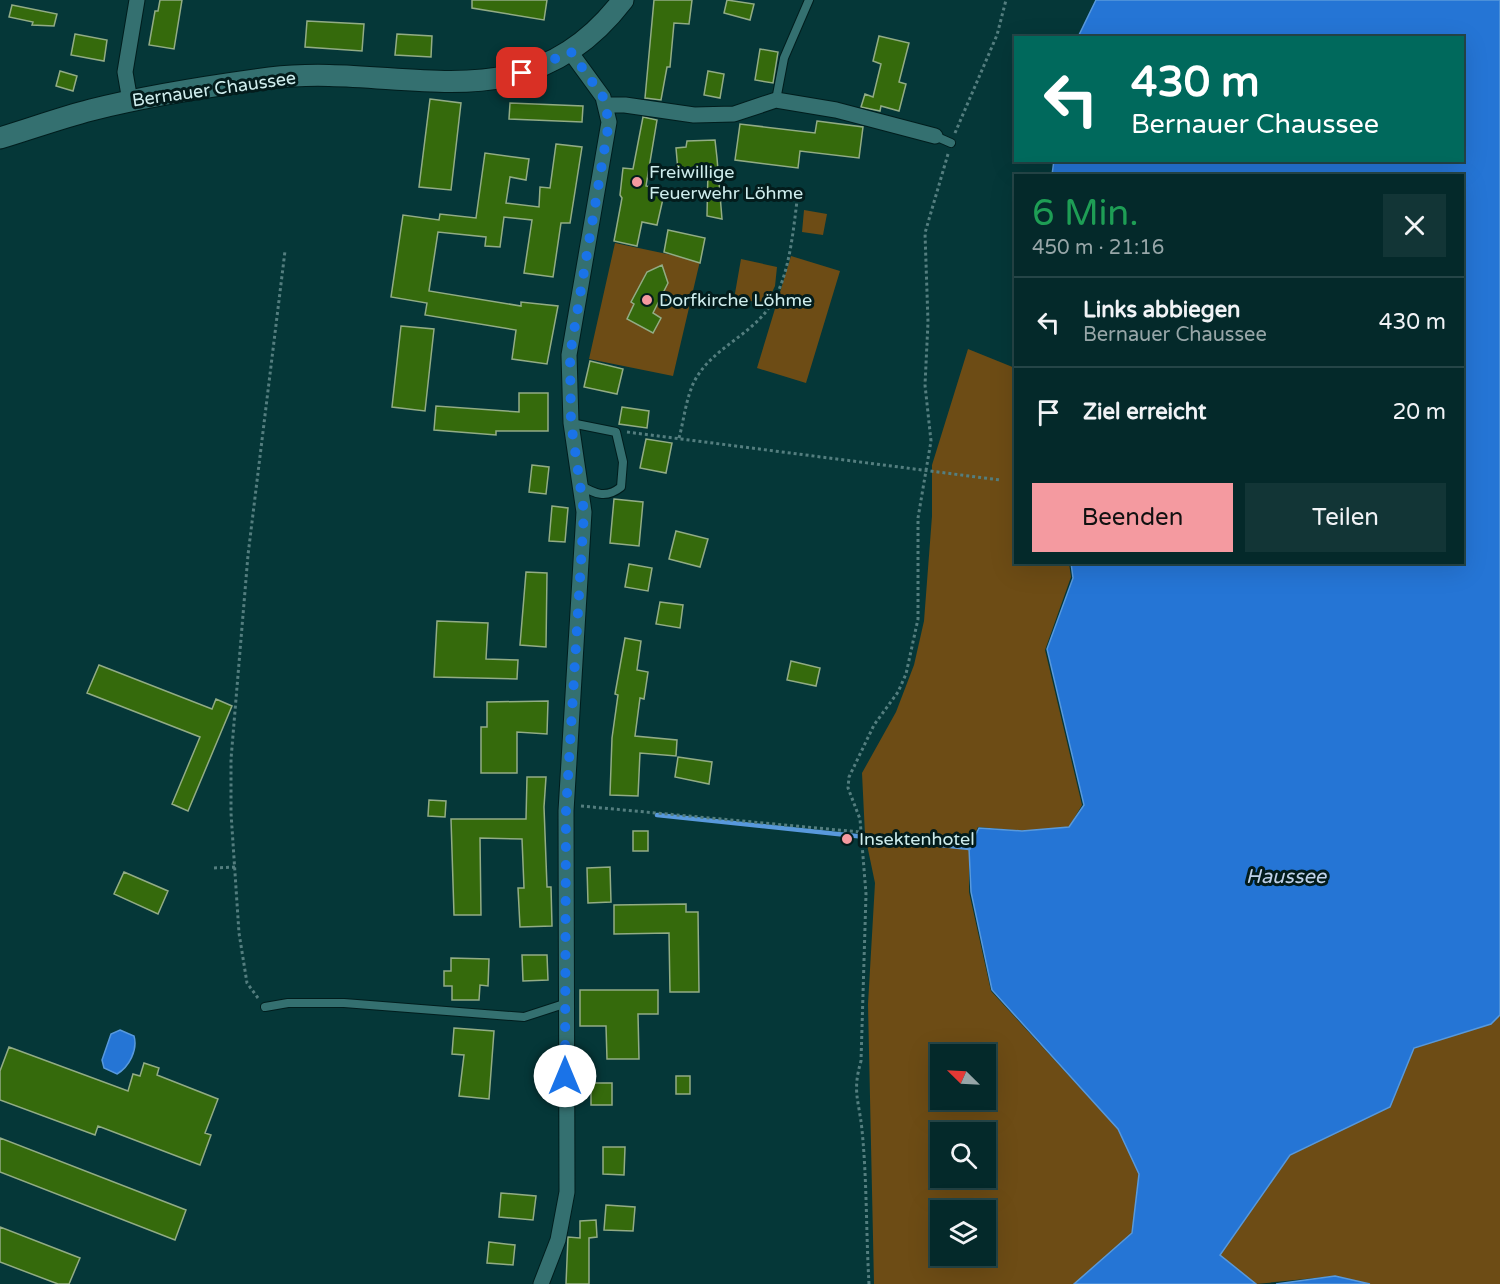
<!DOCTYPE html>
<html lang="de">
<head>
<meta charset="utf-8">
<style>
  :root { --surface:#04292a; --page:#123536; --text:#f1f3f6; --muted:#97a6a8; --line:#254547; --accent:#f49aa0 }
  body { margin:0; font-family:"Varela Round",sans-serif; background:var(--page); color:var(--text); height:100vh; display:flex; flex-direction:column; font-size:22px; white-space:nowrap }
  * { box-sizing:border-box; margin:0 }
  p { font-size:20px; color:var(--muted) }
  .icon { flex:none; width:33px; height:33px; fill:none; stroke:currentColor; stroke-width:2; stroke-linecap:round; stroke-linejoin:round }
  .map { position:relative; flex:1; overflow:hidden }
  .details { position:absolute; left:1014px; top:174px; width:450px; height:390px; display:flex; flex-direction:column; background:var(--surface); border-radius:0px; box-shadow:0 6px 24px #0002,0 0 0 2px var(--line) }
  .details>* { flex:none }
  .guide { position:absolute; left:1014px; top:36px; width:450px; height:126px; border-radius:0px; box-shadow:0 6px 24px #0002,0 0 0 2px var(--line); background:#00695c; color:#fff; overflow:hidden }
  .needle { width:39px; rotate:294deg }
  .fabs { position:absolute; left:930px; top:1044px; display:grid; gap:12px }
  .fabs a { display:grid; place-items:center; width:66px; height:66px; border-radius:0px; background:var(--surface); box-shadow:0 6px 24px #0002,0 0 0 2px var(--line); font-size:30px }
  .pin { position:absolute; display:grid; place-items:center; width:51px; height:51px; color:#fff; margin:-26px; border-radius:12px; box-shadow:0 3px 9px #0006 }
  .me { position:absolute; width:66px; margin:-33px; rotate:0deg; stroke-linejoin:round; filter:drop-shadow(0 0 4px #0008) }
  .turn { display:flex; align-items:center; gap:21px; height:126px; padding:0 18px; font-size:27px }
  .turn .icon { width:78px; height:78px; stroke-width:2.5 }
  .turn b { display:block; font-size:42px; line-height:51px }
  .round { display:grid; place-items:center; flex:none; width:63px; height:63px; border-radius:0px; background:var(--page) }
  .overview { display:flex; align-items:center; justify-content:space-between; height:102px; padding:0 18px }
  h1 { font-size:36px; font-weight:600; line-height:45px; color:#1e9e55 }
  .action { display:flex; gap:12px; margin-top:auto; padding:12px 18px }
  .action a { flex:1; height:69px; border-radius:0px; background:var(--accent); color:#111; font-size:24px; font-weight:600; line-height:69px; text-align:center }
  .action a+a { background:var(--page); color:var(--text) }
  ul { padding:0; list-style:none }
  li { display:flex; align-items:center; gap:18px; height:90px; padding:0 18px; border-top:2px solid var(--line) }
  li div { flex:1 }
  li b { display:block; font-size:22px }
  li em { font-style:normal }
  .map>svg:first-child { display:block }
  .green { fill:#6d4c15; fill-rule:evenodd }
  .water { fill:#2575d5; stroke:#5899dc; stroke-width:1.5 }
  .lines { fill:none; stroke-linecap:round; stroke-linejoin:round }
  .stream { stroke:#5899dc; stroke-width:4.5 }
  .building { fill:#356a0c; stroke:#92ac85; stroke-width:1.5 }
  .lane-casing { stroke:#001d1d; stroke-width:10 }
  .street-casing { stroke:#001d1d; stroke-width:17 }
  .secondary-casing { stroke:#001d1d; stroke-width:23 }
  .path { stroke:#547e7f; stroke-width:3; stroke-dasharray:3 3; stroke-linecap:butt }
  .lane { stroke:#347070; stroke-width:8 }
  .street { stroke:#347070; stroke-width:15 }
  .secondary { stroke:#347070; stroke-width:21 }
  .route { stroke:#1a73e8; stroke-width:10; stroke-dasharray:0 18 }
  .poi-dot { fill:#f49aa0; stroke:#031c1c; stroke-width:2 }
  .labels { text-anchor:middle; stroke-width:6; stroke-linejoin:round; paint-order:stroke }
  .street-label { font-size:18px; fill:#cfeded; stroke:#031c1c }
  .poi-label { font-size:18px; fill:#cfeded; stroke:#031c1c; text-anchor:start }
  .water-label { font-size:20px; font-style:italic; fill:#c0d2ea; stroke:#031c1c }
</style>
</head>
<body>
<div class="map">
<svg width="1500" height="1284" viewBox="0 0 1500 1284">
  <rect width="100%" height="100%" fill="#053738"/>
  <path class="green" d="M804,210L827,214L823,235L802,232Z
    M615,243L700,261L673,376L589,359Z
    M791,256L840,271L806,383L757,368Z
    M741,259L777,267L775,286L767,303L734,299Z
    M968,349L1015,368L1016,562L1069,563L1071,577L1045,650L1082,805L1069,827L1023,831L978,827L969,848V892L991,991L1118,1129L1139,1174L1132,1233L1074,1284H874L868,1004L875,883L865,835L862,773L896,712L914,665L924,621L932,516V465ZM940,1054H986V1100H940ZM940,1132H986V1178H940ZM940,1210H986V1256H940Z
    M1500,1012V1284H1370L1335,1276L1256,1284L1220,1255L1290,1155L1390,1107L1414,1048Z"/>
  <path class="water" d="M1096,0H1500V1015L1491,1024L1414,1048L1390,1107L1290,1155L1220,1255L1256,1284H1074L1132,1233L1139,1174L1118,1129L992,990L971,892L969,848L979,828L1022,831L1069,827L1084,805L1047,649L1073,578L1071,563L1462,562V176L1052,175L1054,160H1462V38L1078,37Z
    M120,1030L134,1036C138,1050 129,1067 117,1074L104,1068L102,1060L111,1034Z
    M1335,1276L1370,1284H1276Z"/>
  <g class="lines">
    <path class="stream" d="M657,815L969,848"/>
  </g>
  <path class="building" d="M160,0H182L174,49L149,45L155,11H158Z
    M472,0H547L544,20L472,8Z
    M654,0H692L689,24L674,23L670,67H667L661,100L645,98Z
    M727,0L754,4L750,20L724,13Z
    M12,5L57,14L54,26L32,25L33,22L9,17Z
    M307,21L364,24L362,51L305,47Z
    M75,34L107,40L104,61L71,55Z
    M397,34L432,36L431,57L395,55Z
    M879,36L909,43L899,82L906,84L899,111L881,106L880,111L861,107L865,94L873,97L881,64L873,61Z
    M760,49L778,52L773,83L755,80Z
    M60,71L77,76L73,91L56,86Z
    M708,71L724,74L720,98L704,95Z
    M430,99L461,103L451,190L419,187Z
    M510,103L583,106L582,122L509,119Z
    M643,117L657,120L646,186L665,190L657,225L642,222L637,246L614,241L622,198L620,195L623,168L633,169Z
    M817,121L863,127L859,158L800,151L798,168L735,160L740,124L815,133Z
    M715,140L717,158L722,219L707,216L708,169L678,171L676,148L686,147L687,141Z
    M556,144L582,147L570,223H561L553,277L524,273L532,220L504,217L500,247L485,246L486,237L438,232L429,291L521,306V302L558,306L547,364L512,359L516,330L425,315L427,303L391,297L403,215L439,220L440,214L476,218L485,153L529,159L526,180L510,177L506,203L539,207L540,187L550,188Z
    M668,230L705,238L700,263L664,252Z
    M662,265L668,283L653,313L661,318L653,333L627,319L634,304L631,302L647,272Z
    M401,326L434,329L425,411L392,407Z
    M590,361L623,369L617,394L584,387Z
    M519,393H548V431H496V435L434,430L436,406L519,412Z
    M622,407L649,411L647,428L619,424Z
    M646,439L672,443L666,473L640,468Z
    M532,465L549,467L546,494L529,492Z
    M614,499L643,502L639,546L610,543Z
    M552,506L568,508L565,542L549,541Z
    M676,531L708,539L700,567L669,559Z
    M629,564L652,568L648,591L625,587Z
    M526,572L547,573L546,647L520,645Z
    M660,602L683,605L680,628L656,624Z
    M437,621L488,623L486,659L518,660L517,679L434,677Z
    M625,638L641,641L637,670L648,672L644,699L640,698L635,736L677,740L676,756L640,753L638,796L610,795L612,738L618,695L615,694Z
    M791,661L820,668L816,686L787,680Z
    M99,665L212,709L216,699L232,706L188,811L172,804L200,737L87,693Z
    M548,701L547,734L517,732V773H481V727H487V702Z
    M678,757L712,762L709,784L675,777Z
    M527,777H546L544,807L547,887H551L552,926L520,927L518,888H524L522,839L480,838L481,915H454L451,819H526Z
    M429,800L446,801L445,817L428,816Z
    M633,831H648V851H633Z
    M610,867L611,902L588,903L587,868Z
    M124,872L168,891L158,914L114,894Z
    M686,904V912H698L699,992H670L669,933L614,934V905Z
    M522,955H547L548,980L523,981Z
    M451,958L489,959L488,986L480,985L479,1000H452V986H444V971H451Z
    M580,990H658V1014H638L639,1059H607L606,1026H580Z
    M454,1028L494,1031L489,1099L459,1096L464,1055L452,1054Z
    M9,1047L128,1091L133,1074L140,1076L144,1063L159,1068L157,1075L218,1099L205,1133L211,1135L200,1165L98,1126L95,1135L0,1100V1071Z
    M676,1076H690V1094H676Z
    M591,1083H612V1105H591Z
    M0,1138L186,1210L175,1240L0,1172Z
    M603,1147H625L624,1175L603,1174Z
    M501,1193L536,1196L533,1220L499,1217Z
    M606,1205L635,1207L633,1231L604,1230Z
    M596,1220L597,1237L589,1238V1284H566L568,1237L580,1238V1221Z
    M0,1227L80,1258L69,1284H58L0,1262Z
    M489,1242L515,1245L513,1265L487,1263Z"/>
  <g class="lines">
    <g class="lane-casing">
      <path id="lane" d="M776,100L784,58L809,0
        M935,136L951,143
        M571,423L616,432L623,462L621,487C606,499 595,494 580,485
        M265,1007L288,1003H344L524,1017L564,1004"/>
    </g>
    <g class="street-casing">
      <path id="street" d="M130,101L125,72L137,0
        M606,105H625L694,115L734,114L776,100L836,110L935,136
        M541,1284L558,1240L567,1192L566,811L584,512L571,423L569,355L609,122L603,97L571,53"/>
    </g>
    <g class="secondary-casing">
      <path id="secondary" d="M0,138C30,129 60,118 91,110C150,95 210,86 270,78C403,62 524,129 623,0"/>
    </g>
    <path class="path" d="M955,133L997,35L1006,0
      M627,432L1000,480
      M679,438C684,420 686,397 695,380C713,347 753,335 772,303C789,276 793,233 797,201
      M581,806L860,832
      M214,868L235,867
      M258,998L247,983L239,933L231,813V759L248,555L285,251
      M869,1284C866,1233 867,1180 862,1130C859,1100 852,1092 861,1061L866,894L860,819L848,788L849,777L874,725L898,692L906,674L918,619V518L931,441L925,385L928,322L925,233L948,154"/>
    <use href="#lane" class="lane"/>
    <use href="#street" class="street"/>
    <use href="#secondary" class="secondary"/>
  </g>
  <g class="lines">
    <path class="route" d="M522,73L571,52L603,97L609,122L570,355L571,423L584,512L566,811L565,1076"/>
  </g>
  <g class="poi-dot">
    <circle cx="637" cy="182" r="6"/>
    <circle cx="647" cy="300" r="6"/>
    <circle cx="847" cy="839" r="6"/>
  </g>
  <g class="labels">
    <g class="street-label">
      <text transform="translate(214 89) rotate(-8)" y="6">Bernauer Chaussee</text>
    </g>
    <g class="poi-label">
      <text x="649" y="178">Freiwillige<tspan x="649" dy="21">Feuerwehr Löhme</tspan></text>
      <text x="659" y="306">Dorfkirche Löhme</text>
      <text x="859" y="845">Insektenhotel</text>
    </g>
    <g class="water-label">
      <text x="1286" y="883">Haussee</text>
    </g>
  </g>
</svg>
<div class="fabs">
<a><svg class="needle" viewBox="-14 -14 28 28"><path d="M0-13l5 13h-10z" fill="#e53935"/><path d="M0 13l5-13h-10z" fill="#97a6a8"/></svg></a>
<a><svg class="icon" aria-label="search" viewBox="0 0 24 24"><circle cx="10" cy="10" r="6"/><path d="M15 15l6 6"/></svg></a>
<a><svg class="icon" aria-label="layers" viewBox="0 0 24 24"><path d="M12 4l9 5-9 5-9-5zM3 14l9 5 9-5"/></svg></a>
</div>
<div class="pin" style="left:522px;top:73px;background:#d93025"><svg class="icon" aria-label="arrive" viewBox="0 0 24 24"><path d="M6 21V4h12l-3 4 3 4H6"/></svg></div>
<svg class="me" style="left:565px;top:1076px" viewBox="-20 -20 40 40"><circle r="19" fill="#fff"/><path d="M0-13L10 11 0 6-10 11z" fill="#1a73e8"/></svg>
<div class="guide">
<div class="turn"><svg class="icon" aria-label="left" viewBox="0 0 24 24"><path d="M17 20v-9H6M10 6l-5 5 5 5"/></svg><div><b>430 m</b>Bernauer Chaussee</div></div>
</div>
<section class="details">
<div class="overview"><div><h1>6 Min.</h1><p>450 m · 21:16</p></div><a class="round"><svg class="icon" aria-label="close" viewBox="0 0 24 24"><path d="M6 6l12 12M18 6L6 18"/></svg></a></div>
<ul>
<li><svg class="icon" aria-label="left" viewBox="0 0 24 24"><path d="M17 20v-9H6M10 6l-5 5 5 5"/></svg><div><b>Links abbiegen</b><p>Bernauer Chaussee</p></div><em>430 m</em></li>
<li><svg class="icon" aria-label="arrive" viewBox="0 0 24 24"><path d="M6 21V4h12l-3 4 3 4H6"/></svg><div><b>Ziel erreicht</b></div><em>20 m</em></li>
</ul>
<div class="action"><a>Beenden</a><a>Teilen</a></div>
</section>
</div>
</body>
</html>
